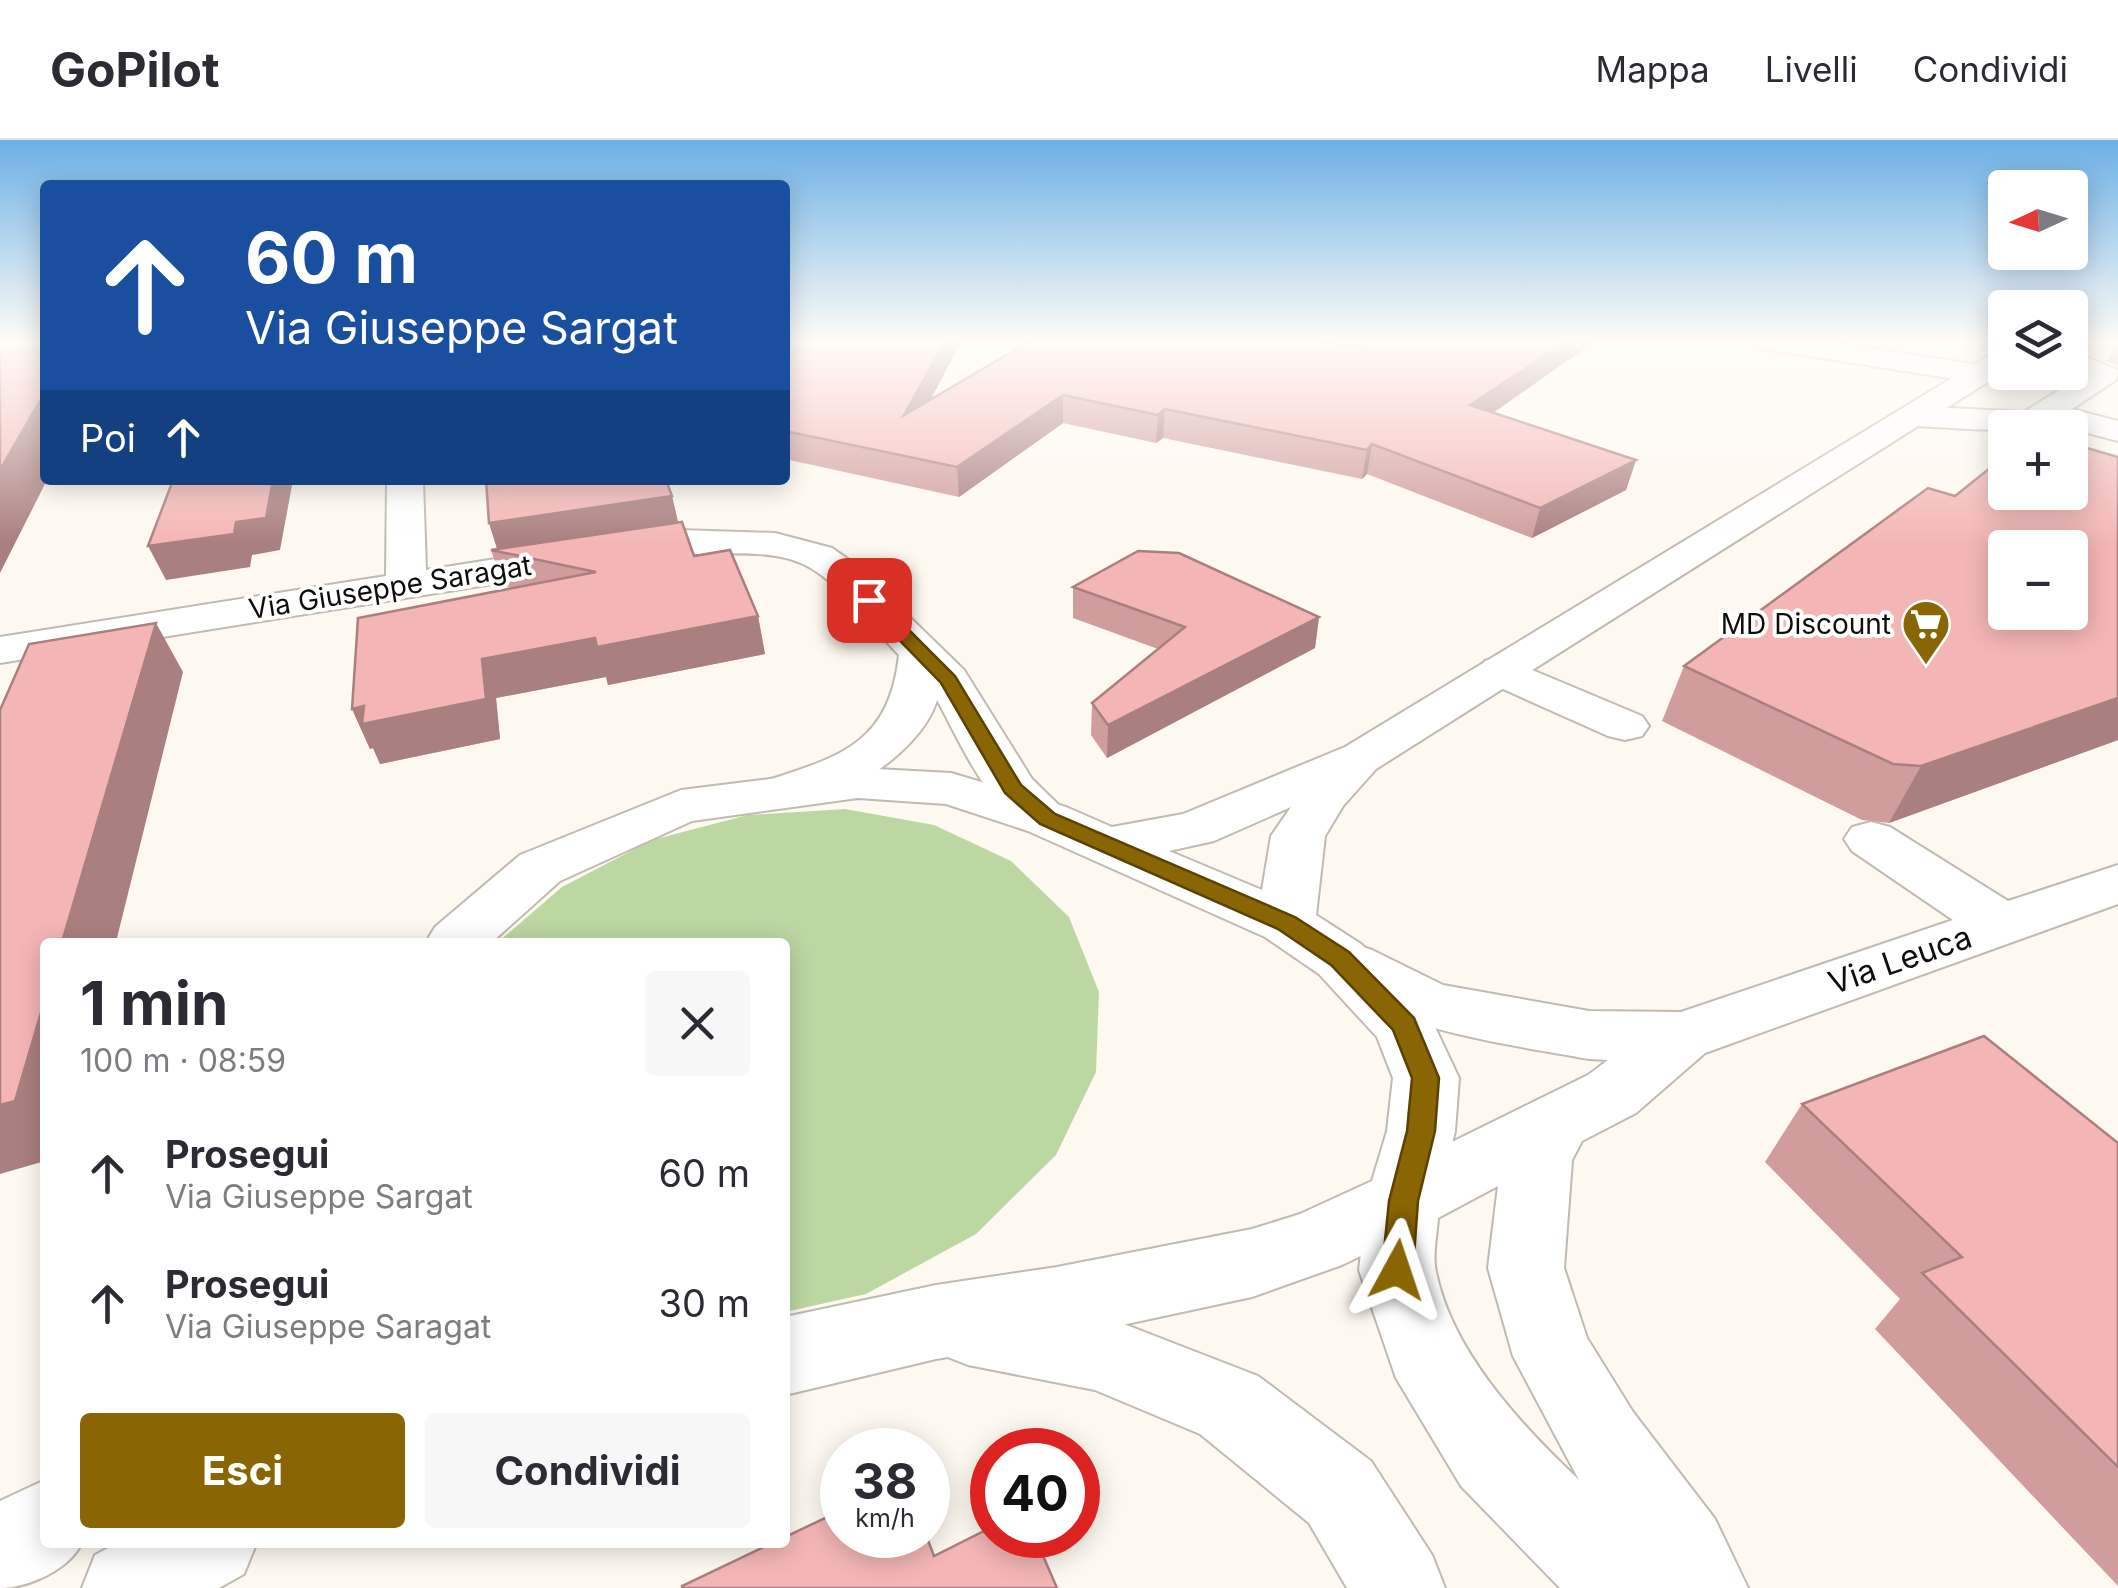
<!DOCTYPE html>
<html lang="it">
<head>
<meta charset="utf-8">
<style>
  :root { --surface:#fff; --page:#f7f7f7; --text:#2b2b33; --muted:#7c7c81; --line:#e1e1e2; --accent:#8a6504 }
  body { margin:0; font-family:Inter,sans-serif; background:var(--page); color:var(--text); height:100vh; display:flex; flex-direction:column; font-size:38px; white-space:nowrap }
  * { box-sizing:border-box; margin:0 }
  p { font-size:32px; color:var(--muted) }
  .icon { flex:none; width:55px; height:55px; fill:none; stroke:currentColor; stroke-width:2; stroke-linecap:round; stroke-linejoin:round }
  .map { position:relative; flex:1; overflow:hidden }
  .panel { position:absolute; left:40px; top:798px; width:750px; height:610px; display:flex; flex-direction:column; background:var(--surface); border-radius:10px; box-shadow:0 5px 25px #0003 }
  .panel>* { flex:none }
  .hud { position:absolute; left:40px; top:40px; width:750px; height:305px; border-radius:10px; box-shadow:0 5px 25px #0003; background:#1a4fa0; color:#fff; overflow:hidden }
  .needle { width:65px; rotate:266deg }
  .tools { position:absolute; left:1988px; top:30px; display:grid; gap:20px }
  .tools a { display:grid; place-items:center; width:100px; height:100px; border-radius:10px; background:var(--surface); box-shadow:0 5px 25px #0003; font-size:50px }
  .speed { position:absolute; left:820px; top:1288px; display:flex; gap:20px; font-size:50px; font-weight:700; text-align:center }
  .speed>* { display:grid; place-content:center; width:130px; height:130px; border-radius:50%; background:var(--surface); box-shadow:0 5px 25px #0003; line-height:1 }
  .speed small { font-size:25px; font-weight:400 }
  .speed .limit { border:15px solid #d22; background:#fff; color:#111 }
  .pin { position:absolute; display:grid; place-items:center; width:85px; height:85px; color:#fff; margin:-42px; border-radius:20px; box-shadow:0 5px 15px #0006 }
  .me { position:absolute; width:110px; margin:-55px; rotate:5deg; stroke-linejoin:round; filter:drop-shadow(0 0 8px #0008) }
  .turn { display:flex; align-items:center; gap:35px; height:210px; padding:0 40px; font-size:45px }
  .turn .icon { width:130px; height:130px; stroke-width:2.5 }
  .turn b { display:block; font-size:70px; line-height:85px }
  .then { display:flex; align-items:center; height:95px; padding:0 40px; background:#0003; gap:20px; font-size:38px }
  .round { display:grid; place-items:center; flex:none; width:105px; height:105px; border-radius:10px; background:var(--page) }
  .headline { display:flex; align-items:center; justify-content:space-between; height:170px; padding:0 40px }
  h1 { font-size:60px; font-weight:700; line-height:75px }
  .cta { display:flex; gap:20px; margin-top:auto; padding:20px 40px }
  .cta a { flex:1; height:115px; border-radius:10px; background:var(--accent); color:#fff; font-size:40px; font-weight:700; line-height:115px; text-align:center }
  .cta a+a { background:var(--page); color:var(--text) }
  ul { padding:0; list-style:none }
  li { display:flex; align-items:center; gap:30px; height:130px; padding:0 40px }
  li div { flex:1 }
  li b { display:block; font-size:38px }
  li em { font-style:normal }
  header { display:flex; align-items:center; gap:60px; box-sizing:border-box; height:140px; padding:0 50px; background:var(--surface); border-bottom:2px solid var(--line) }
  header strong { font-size:48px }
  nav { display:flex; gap:55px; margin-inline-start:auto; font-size:35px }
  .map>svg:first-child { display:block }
  .green { fill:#bcd7a2 }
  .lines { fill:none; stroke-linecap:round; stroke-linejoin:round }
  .minor-casing { stroke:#c0bab0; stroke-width:4 }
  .major-casing { stroke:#c0bab0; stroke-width:4 }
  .minor { fill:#fff; fill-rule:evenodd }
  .major { fill:#fff; fill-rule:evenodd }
  .wall { fill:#d19d9c }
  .shaded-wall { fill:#aa7f7f }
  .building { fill:#f3b6b5; stroke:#aa7f7f; stroke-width:2.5; fill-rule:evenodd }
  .route { fill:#8a6504; stroke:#5a4203; stroke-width:2.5 }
  .labels { text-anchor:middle; stroke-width:8; stroke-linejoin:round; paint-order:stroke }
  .far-street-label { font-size:28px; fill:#0f0d09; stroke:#fff }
  .far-poi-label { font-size:28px; fill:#0f0d09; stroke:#fff; text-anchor:end }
  .street-label { font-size:32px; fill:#0f0d09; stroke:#fff }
</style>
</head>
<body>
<header>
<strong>GoPilot</strong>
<nav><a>Mappa</a><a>Livelli</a><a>Condividi</a></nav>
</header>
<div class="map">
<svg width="2118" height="1448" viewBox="0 0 2118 1448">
  <rect width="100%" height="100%" fill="#fef9f0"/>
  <path class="green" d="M845,669L934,685L1011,721L1069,777L1099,852L1096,932L1056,1015L976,1094L866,1154L785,1172V802H498L562,747L652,700L748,675Z"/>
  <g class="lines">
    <g class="minor-casing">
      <path id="minor" d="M1745,200H1813L1980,225L1990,228L1995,234L1990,240L1980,243L1759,208Z
        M2070,211L2118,230L2116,240L2072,269L2118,281V301L2050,283C2030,296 1945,287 1915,286L1904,283L1899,276L1904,269L1915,266L2024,272L2083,235L2070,230Z
        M387,340H423L426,430L680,390L775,393L832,408L856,425L964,530L1032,639L1073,679L1066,691C1002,707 963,606 937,560C920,617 819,679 762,664L754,653L762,642C839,617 889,605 899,515C873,489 837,439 803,424C768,408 718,415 680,414L0,523V497L386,436Z
        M1501,517L1642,576L1649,586L1642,596L1625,600L1608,596L1485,541L1478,531L1485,521Z
        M1871,682L1890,687L2008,761L2118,725V764L1705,913L1636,973L1582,1001L1572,1020L1564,1128L1587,1198L1633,1272L1715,1379L1748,1448H1560L1461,1346L1396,1238L1359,1130L1367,1061L1377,1039L1588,935L1608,920L1589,919C1521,906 1357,887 1321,825L1330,810L1351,803L1372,810L1443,845L1589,871L1681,872L1953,780L1852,711L1844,699L1852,687ZM1498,1046L1488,1128L1513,1216L1579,1340C1522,1286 1452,1212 1436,1132C1432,1116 1437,1095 1438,1078Z
        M968,1151L1098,1174L1258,1236L1371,1321L1432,1415L1445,1448H1347L1309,1383L1200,1294L1095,1250L968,1225L940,1214L928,1188L940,1162Z"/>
    </g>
    <g class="major-casing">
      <path id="major" d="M2005,209V231L1376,629L1343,666L1325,696L1316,775L1361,804L1426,868L1459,938L1455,991L1439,1061L1429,1083L1342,1125L1252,1157L1057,1199L936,1219L785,1255V1177L936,1145L1057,1127L1252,1089L1300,1074L1372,1041L1387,991L1393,938L1377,897L1319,834L1265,797L1028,691L946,664L858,658L692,681L560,741L492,802H426L435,787L520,715L681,650L858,628L951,633L1066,667L1112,687L1183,674L1345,607L1995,212ZM1291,667L1271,696L1262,750L1169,711L1214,701Z
        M45,1340V1402H82C71,1429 28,1448 0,1448V1361Z
        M119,1402H257L244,1434L219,1448H82L95,1415Z"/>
    </g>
    <use href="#minor" class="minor"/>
    <use href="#major" class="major"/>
  </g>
  <path class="wall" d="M785,200H962L930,261L1350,207L1348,200H1593L1591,204L1493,273L1636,320L1626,350L1532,398L1367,334L1362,339L1163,298L1156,303L1063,283L959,357L785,319Z
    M2118,205V226L2106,221L2115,206Z
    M2118,317V600L1889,683L1862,680L1662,581L1684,526L1955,356Z
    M672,356L678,383L694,416L758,476L765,514L608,545L606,537L496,558L500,599L380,624L373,608L370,609L352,569L512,448L503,446L491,410L497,409L489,383Z
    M1073,447L1319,477L1315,508L1107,618L1091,595L1092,563L1158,509L1073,478Z
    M1802,964L2118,1003V1446L1875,1189L1900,1159L1765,1022Z"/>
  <path class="shaded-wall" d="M946,200H962L907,304L904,275Z
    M1568,200H1593L1591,204L1464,293L1470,265Z
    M45,252V340H47L0,433V330Z
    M1063,255V283L959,357L957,327Z
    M1165,269L1163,298L1156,303L1158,275Z
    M1372,304L1367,334L1362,339L1367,310Z
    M1636,320L1626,350L1532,398L1540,368Z
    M273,340H293L280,410L252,415L250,427L166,440L148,406L236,382Z
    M672,356L679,386L498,411L489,383Z
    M758,476L765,514L608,545L606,537L496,558L500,599L380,624L373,608L370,609L352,569L482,519L595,498Z
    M1319,477L1315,508L1107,618L1108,585Z
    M156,483L183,532L116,802H62Z
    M2118,558V600L1889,683L1921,626Z
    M45,859V1021L0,1034V965Z"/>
  <path class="building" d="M0,200H45V252L0,330Z
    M785,200H946L904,275L1032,200H1308L1364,209L1360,200H1568L1470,265L1636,320L1540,368L1372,304L1367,310L1165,269L1158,275L1063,255L957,327L785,291Z
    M2070,303L2118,317V558L1921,626L1893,624L1684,526L1928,348L1955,356L2005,316V352H2070ZM2005,408H2070V472H2005Z
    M173,340H273L266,378L236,382L234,394L148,406Z
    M486,340H666L672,356L489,383Z
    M682,382L694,416L730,410L758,476L597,507L595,498L482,519L486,559L362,584L364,566L352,569L358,478L596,432L491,410Z
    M1138,411L1179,413L1319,477L1108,585L1092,563L1185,487L1073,447Z
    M156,483L62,802H45V859L15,961L0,965V570L29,504Z
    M1984,896L2118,1003V1327L1922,1133L1962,1117L1802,964Z
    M842,1370V1395H926L934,1416L992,1387V1395H1034L1057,1448H682V1446L774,1402H785V1397Z"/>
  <linearGradient id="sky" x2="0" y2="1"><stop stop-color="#6bb0e6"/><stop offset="0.5" stop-color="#fffcf8"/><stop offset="1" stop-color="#fffcf8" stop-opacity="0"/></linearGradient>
  <rect width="2118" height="403" fill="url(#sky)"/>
  <path class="route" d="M869,455L875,456L955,536L1021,645L1055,674L1295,777L1349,812L1414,878L1439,938L1435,991L1418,1061L1413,1130L1408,1140L1397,1144L1386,1140L1382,1130L1389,1061L1407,991L1412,938L1393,890L1331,825L1278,789L1040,684L1005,653L941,543L863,463L860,460Z"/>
  <defs>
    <g id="supermarket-pin" transform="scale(2.5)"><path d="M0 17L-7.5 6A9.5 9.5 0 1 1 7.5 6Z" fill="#8a6504" stroke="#fff"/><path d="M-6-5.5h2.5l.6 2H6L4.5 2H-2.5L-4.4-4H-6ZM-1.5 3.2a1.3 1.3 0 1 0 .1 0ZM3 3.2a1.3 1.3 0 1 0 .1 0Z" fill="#fff"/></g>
  </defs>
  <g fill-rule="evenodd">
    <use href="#supermarket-pin" x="1926" y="484"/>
  </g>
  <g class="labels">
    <g class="far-street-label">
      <text transform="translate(390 447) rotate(-9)" y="10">Via Giuseppe Saragat</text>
    </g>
    <g class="far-poi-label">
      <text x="1891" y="494">MD Discount</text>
    </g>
    <g class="street-label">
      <text transform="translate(1900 820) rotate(-19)" y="11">Via Leuca</text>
    </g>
  </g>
</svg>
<div class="tools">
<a><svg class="needle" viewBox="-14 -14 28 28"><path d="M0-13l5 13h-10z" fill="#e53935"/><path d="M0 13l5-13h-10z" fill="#7c7c81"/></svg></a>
<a><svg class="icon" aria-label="layers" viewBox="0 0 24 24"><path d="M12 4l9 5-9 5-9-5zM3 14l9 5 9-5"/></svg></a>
<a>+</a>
<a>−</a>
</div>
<div class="speed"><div>38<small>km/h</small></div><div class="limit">40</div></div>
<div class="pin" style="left:869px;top:460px;background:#d93025"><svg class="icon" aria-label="arrive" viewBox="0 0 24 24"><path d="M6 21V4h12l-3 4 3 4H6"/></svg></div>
<svg class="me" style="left:1397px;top:1130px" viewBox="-20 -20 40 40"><path d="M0-17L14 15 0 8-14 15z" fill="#8a6504" stroke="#fff" stroke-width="4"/></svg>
<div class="hud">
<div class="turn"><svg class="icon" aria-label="ahead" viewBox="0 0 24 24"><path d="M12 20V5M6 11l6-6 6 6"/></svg><div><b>60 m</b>Via Giuseppe Sargat</div></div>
<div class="then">Poi<svg class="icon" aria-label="ahead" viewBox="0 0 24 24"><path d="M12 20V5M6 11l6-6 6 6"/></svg></div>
</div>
<section class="panel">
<div class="headline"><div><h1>1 min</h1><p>100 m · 08:59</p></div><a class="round"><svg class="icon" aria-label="close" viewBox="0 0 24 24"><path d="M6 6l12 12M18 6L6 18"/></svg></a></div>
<ul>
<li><svg class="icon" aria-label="ahead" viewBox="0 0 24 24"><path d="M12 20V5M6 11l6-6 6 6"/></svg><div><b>Prosegui</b><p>Via Giuseppe Sargat</p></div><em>60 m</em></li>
<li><svg class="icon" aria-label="ahead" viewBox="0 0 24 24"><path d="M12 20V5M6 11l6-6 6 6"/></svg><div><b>Prosegui</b><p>Via Giuseppe Saragat</p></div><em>30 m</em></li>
</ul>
<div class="cta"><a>Esci</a><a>Condividi</a></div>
</section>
</div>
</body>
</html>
